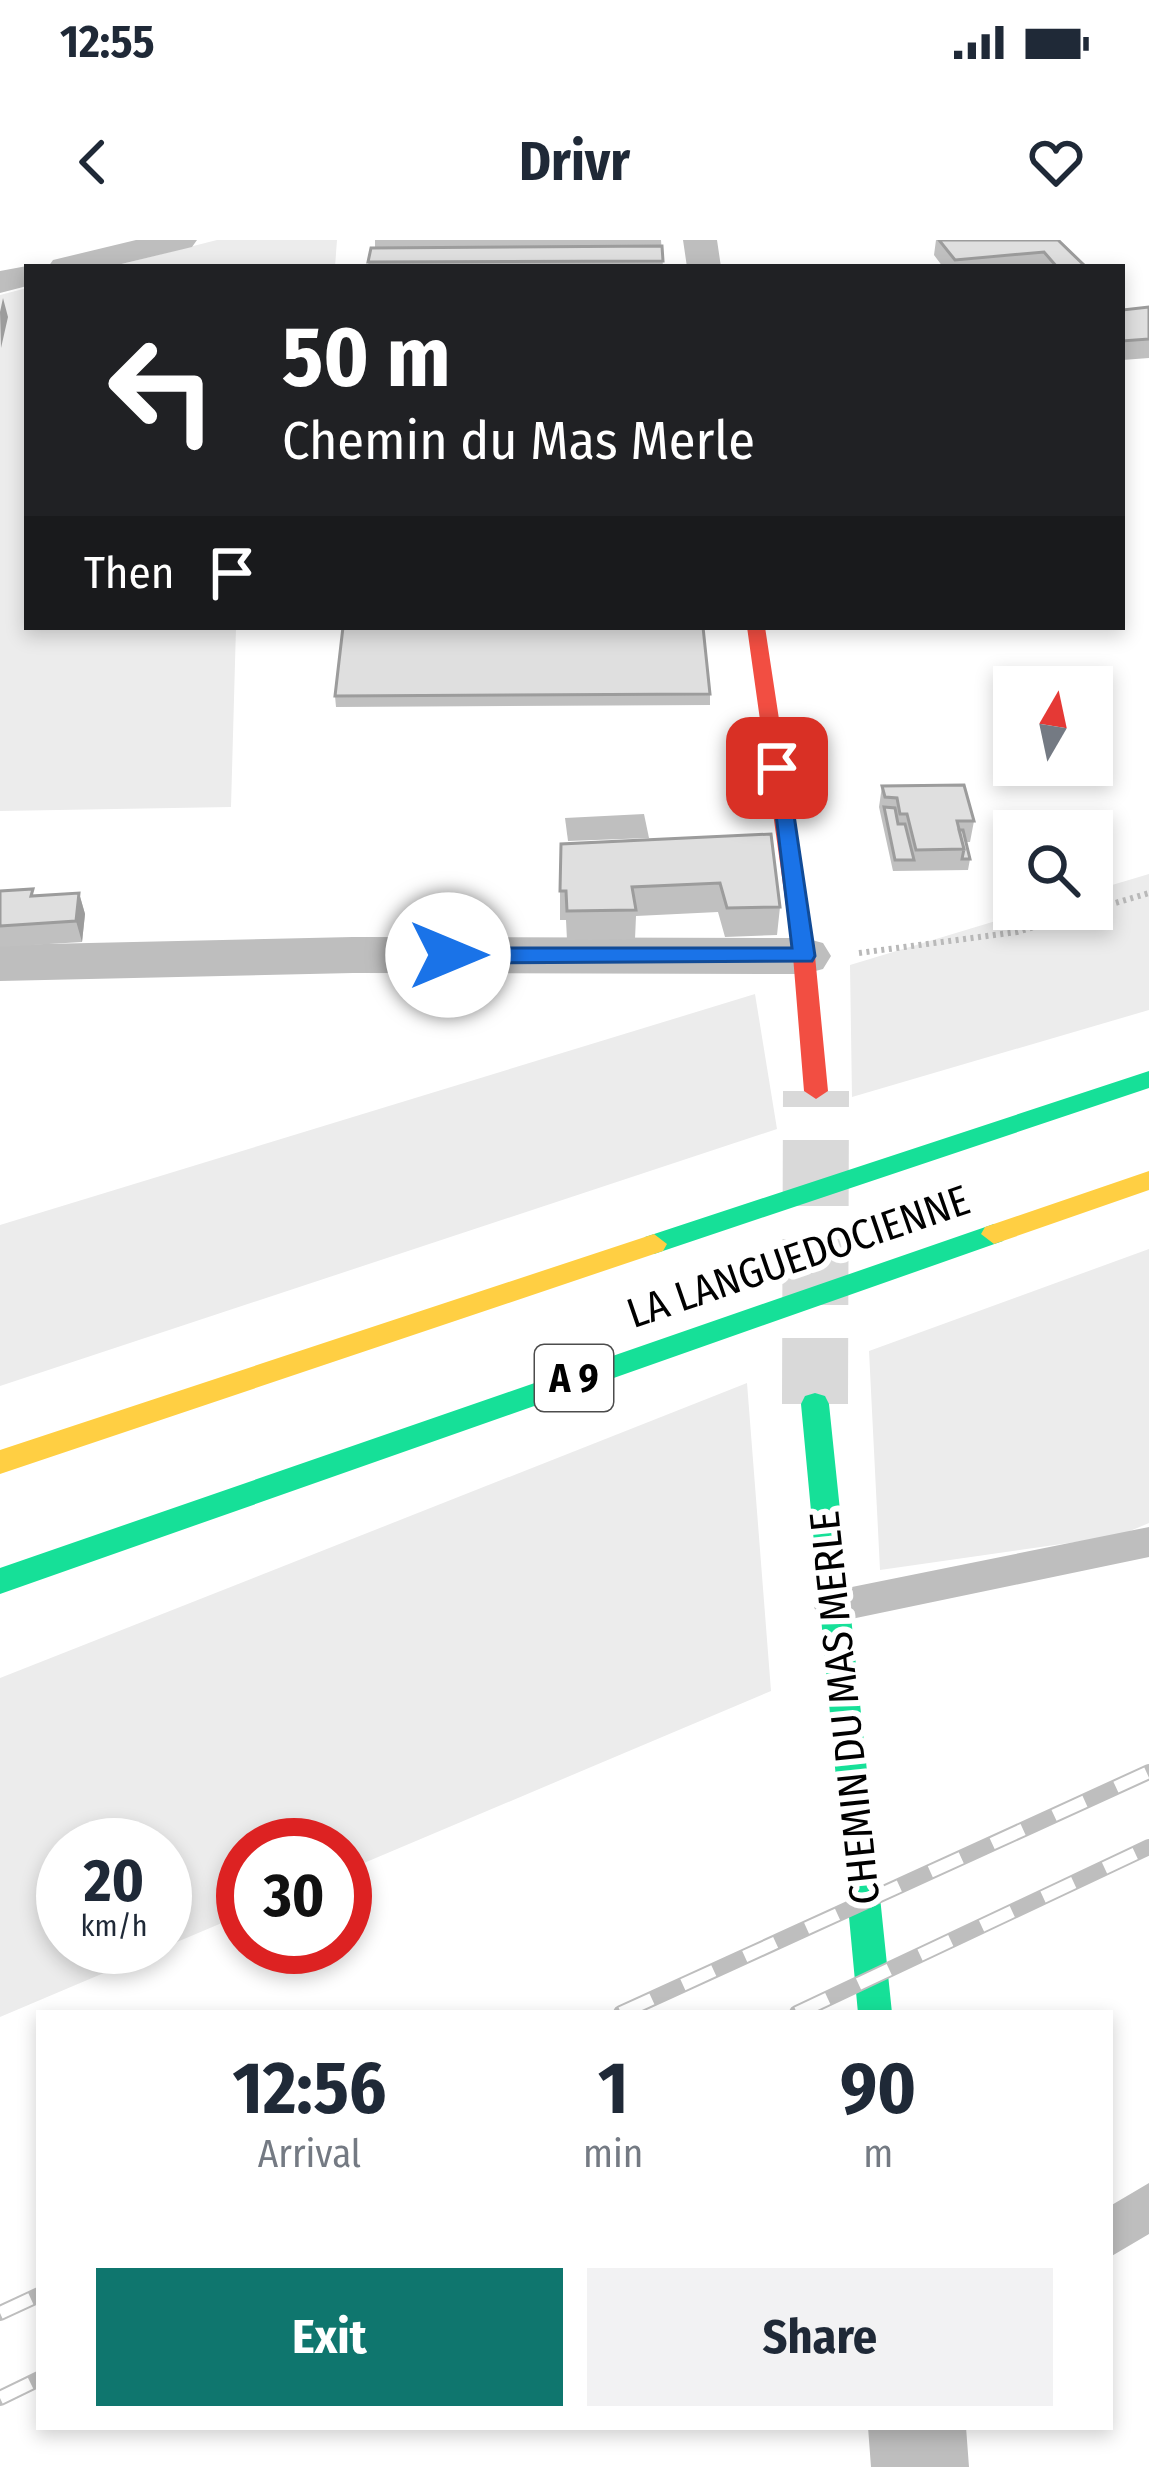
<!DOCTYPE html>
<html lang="en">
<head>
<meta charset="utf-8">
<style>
  :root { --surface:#fff; --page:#f2f2f3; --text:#1f2937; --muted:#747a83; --accent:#0f766e }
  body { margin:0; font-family:"Fira Sans Condensed",sans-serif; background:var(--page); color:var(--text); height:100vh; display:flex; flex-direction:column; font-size:45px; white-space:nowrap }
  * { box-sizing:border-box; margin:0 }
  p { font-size:39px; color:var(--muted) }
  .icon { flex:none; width:66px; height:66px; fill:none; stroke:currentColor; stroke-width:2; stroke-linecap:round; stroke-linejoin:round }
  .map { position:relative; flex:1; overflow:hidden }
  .panel { position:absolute; left:36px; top:1770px; width:1077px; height:420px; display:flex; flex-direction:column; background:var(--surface); border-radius:0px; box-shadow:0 6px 18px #0003 }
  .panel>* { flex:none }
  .top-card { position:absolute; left:24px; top:24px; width:1101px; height:366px; border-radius:0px; box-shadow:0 6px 18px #0003; background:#202124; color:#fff; overflow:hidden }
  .needle { width:78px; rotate:9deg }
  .controls { position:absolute; left:993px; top:426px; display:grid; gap:24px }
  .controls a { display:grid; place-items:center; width:120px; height:120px; border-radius:0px; background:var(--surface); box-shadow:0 6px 18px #0003; font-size:60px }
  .speed { position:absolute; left:36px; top:1578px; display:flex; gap:24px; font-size:60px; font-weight:700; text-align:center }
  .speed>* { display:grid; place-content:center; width:156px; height:156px; border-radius:50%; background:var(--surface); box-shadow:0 6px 18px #0003; line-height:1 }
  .speed small { font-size:30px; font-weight:400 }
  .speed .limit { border:18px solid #d22; background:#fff; color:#111 }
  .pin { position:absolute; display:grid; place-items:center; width:102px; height:102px; color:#fff; margin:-51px; border-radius:24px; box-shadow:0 6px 18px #0006 }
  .me { position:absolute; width:132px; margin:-66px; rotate:90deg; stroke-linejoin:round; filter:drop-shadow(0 0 9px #0008) }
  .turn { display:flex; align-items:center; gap:42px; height:252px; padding:0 60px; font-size:54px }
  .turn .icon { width:156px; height:156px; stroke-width:2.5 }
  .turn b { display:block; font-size:84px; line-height:102px }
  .then { display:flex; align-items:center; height:114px; padding:0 60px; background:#0003; gap:24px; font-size:45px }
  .eta { display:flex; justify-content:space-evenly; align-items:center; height:204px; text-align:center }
  .eta b { font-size:72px; font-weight:700; line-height:84px }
  .action { display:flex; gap:24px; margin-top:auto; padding:24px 60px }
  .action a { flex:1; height:138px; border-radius:0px; background:var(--accent); color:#fff; font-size:48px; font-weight:700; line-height:138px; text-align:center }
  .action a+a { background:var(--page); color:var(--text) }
  .status { display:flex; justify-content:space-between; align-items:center; height:84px; padding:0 60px; background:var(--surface); direction:ltr }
  .status svg { height:33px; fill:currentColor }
  header { display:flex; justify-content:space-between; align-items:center; height:156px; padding:0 60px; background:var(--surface); font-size:54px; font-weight:700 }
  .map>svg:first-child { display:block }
  .green { fill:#ececec; fill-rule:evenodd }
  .water { fill:#bfbfbf }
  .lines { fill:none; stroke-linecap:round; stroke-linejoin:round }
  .secondary-tunnel { stroke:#d9d9d9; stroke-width:66; stroke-dasharray:66 33; stroke-linecap:butt }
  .path { stroke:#b9b9b9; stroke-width:6; stroke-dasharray:3 4.5; stroke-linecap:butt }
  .lane { fill:#bebebe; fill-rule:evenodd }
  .street { fill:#bebebe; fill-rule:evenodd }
  .fast { fill:#16e098; fill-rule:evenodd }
  .slow { fill:#ffcf43; fill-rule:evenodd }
  .jam { fill:#f24e42; fill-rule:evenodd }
  .rail-casing { stroke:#bebebe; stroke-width:16 }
  .rail { stroke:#fff; stroke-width:12; stroke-dasharray:34; stroke-linecap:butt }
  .wall { fill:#c0c0c0 }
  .shaded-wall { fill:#9c9c9c }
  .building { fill:#dfdfdf; stroke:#9c9c9c; stroke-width:3 }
  .route { fill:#1a73e8; stroke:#114b97; stroke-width:3 }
  .labels { text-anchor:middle; stroke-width:12; stroke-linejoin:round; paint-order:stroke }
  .shield { fill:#fff; stroke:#4c4c4c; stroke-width:3 }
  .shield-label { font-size:39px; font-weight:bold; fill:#000 }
  .street-label { font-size:42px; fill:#000; stroke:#fff }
</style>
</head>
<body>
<div class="status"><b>12:55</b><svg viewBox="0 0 49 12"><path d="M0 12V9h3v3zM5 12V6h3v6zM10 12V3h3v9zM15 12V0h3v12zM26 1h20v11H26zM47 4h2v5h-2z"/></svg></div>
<header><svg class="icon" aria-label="back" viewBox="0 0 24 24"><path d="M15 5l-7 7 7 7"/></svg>Drivr<svg class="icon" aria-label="heart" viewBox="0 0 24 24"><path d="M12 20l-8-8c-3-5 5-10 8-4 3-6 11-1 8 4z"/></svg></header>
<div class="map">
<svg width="1149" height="2227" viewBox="0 0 1149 2227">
  <rect width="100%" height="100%" fill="#fff"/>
  <path class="green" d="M217,0H337L335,27H110Z
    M27,48V387H236L231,567L0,571V55Z
    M1149,634V770L852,857L850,725L1035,669H1092V651Z
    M755,754L777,889L0,1146V985Z
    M1149,1009V1283L1118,1296L880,1330L869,1111Z
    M747,1143L771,1451L345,1631V1605H243V1674L0,1777V1438ZM165,1605V1707H63V1605Z"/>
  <path class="water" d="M644,574L649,598L568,601L565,578Z"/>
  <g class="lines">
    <path class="secondary-tunnel" d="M815,1164L816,851"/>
    <path class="path" d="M859,713L1017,692L1149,653"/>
    <path class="lane" d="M1149,1287V1317L832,1383L819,1379L814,1367L819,1355L832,1351Z
      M1149,1943V1994L1110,2017V1966Z"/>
    <path class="street" d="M136,0H197L192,7L109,27H48L53,20Z
      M683,0H717L721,27H687Z
      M27,26L33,27H27V46L0,53V31Z
      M353,697L804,698L823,703L831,716L823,729L804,734L353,733L0,741V705Z
      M868,2187H966L969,2227H871Z"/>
    <path class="fast" d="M1149,831V848L654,1014L641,1004L645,997Z
      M994,984L1007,994L1003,1001L0,1354V1328Z
      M815,1153L825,1156L829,1164L892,1773H858L801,1164L805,1156Z"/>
    <path class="slow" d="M1149,931V950L994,1004L981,994L985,987Z
      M654,994L667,1004L663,1011L0,1234V1210Z"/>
    <path class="jam" d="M747,387H765L815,716L828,851L816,859L804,851L793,716Z"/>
    <g class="rail-casing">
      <path id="rail" d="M621,1773L1149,1532
        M797,1773L1149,1607
        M0,2073L39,2055
        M0,2158L39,2139"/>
    </g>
    <use href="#rail" class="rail"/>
  </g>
  <path class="wall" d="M375,0H661L663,27H369L368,22L375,8Z
    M936,0H1058L1086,27H943L934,15Z
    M1149,67V118L1122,120V70Z
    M710,454V465L336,467L335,456Z
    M882,546L974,581L970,602H966L970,619L968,630L893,631L879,567Z
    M771,594L780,667L777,695L725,697L718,672L636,676L635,699L567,700L566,680H560V651Z
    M0,651L35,656L79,653L85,674L82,702L0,707Z"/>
  <path class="shaded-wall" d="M3,58L8,77L1,108L0,72Z
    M79,653L85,674L82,702L76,681Z"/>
  <path class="building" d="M939,0H1058L1086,27H1057L1044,12L955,20Z
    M662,6L663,21L368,22L371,8Z
    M1149,67V99L1122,101V70Z
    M343,387H703L710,454L335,456Z
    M964,545L974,581H957L964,609L916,610L907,574H900L897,558L885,557L882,546Z
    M884,567L895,568L898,584H905L914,620H895Z
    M959,590H963L970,619H962L964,609Z
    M771,594L780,667L727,668L720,643L632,647L636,670L567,671L566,651H560L561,604Z
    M33,649L31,656L79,653L76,681L0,686V651Z"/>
  <path class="route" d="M770,524L787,528L815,716L812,721L448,723L437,715L448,708H792Z"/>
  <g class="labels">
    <rect class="shield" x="535" y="1105" width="78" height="66" rx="9"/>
    <g class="shield-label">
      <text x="574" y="1152">A 9</text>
    </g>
    <g class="street-label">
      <text transform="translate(798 1016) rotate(-19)" y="15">LA LANGUEDOCIENNE</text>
      <text transform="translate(844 1468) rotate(-96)" y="15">CHEMIN DU MAS MERLE</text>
    </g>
  </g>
</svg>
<div class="controls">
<a><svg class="needle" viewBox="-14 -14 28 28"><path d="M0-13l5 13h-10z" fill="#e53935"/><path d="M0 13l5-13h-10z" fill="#747a83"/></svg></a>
<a><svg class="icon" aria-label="search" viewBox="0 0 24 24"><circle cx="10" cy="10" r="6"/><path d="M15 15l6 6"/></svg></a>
</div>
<div class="speed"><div>20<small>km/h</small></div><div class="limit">30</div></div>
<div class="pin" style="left:777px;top:528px;background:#d93025"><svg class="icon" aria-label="arrive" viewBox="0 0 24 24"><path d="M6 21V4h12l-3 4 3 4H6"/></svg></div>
<svg class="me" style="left:448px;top:715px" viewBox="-20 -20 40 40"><circle r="19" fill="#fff"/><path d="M0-13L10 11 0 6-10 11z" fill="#1a73e8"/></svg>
<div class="top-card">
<div class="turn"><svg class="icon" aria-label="left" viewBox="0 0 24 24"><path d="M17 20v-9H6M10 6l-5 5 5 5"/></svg><div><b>50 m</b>Chemin du Mas Merle</div></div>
<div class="then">Then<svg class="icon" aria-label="arrive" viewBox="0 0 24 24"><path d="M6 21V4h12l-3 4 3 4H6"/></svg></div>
</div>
<section class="panel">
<div class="eta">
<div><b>12:56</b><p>Arrival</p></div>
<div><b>1</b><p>min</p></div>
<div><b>90</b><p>m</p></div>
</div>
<div class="action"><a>Exit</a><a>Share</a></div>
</section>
</div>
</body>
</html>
